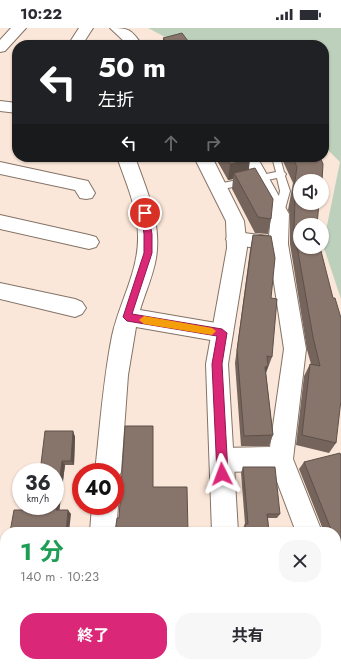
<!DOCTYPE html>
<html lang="ja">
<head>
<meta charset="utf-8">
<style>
  :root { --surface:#fff; --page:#f7f7f7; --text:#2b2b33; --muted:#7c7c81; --accent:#db2777 }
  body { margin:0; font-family:Jost,"Noto Sans JP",sans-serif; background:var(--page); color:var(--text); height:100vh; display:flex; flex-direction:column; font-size:15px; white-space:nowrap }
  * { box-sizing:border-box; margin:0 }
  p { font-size:13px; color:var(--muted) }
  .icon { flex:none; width:22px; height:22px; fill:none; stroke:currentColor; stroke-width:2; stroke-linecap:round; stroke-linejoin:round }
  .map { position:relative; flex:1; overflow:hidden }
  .panel { position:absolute; left:0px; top:499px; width:341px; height:140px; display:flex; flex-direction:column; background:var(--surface); border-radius:16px 16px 0 0; box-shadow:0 1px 3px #0004 }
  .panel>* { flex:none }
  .banner { position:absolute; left:12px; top:12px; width:317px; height:122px; border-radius:16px; box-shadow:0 1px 3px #0004; background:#202124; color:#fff; overflow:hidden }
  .tools { position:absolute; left:293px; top:146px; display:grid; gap:8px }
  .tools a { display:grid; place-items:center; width:36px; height:36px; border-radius:50%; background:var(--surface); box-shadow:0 1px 3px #0004; font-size:20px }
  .speed { position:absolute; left:12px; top:435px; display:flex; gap:8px; font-size:20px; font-weight:700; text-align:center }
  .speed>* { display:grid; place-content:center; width:52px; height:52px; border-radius:50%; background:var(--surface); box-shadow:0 1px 3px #0004; line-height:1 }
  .speed small { font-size:10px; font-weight:400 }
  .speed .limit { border:6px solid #d22; background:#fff; color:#111 }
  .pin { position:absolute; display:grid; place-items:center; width:34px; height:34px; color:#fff; margin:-17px; border:2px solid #fff; border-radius:50%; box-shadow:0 1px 4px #0007 }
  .me { position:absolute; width:44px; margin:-22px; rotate:357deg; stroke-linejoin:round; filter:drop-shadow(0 0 3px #0008) }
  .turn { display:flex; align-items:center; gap:14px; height:84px; padding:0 20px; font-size:18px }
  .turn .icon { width:52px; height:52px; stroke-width:2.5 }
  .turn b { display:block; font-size:28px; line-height:34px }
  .lanes { display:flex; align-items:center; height:38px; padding:0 20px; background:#0003; justify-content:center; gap:20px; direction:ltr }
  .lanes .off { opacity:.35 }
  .round { display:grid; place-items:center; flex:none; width:42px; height:42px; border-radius:16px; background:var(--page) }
  .head { display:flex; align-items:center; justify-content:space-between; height:68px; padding:0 20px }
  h1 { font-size:24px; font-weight:700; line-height:30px; color:#1e9e55 }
  .cta { display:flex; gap:8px; margin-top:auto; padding:8px 20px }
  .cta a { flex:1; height:46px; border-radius:16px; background:var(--accent); color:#fff; font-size:16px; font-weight:700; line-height:46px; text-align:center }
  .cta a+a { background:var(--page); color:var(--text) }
  .status { display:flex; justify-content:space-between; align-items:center; height:28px; padding:0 20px; background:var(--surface); direction:ltr }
  .status svg { height:11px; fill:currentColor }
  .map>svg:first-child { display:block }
  .green { fill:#bcd0bb }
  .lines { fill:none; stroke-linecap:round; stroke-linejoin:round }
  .lane-casing { stroke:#847366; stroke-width:2 }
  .street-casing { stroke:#847366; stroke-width:2 }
  .secondary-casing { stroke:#847366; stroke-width:2 }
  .lane { fill:#fff; fill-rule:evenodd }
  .street { fill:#fff; fill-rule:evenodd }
  .secondary { fill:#fff; fill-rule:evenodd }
  .wall { fill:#74645b }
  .shaded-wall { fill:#5e514a }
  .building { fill:#87746a; stroke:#5e514a }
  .route { fill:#db2777; stroke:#8e194d }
  .slow { fill:#f59e0b }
</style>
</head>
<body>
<div class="status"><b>10:22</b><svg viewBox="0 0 49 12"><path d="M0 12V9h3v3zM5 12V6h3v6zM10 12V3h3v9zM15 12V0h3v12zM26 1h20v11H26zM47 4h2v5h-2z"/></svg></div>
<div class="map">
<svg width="341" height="639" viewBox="0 0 341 639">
  <rect width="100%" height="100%" fill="#fbe7d9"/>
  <path class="green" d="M148,0H341V271L323,217L340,134L324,118V17H180Z"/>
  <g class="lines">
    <g class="lane-casing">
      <path id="lane" d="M272,129H280L284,144L286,146L285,148L290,163L283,188L280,189L275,186L280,163L277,150L218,162L214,159L218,156L276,144Z"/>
    </g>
    <g class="street-casing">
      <path id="street" d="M79,0H93L82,17H68Z
        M0,73L17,75V85L0,83Z
        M117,129H135C146,161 162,194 156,230C153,248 145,265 140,282L222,296L230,299L233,305L230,311L222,314L136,299L128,347L121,444L117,453H115V444H95C100,399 103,353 112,308C119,275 139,243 138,208C138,181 126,155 117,129Z
        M239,129H257L289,186L288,216L306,321L293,431L322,504H296L273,443L222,444L213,440L210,432L213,424L222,420L270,419L284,321L269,222L229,216L226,211L229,206L236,204L269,208L271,186Z
        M0,134L88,153L95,165L92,170L86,171L80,170L75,162L0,146Z
        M0,187L89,207L96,209L99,214L96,219L89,221L0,201Z
        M0,255L75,271L82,274L86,280L82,286L75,289L0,271Z
        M115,471L118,478L116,504H90L92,478H115Z
        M336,559L341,561V600L336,598Z
        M336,611L341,612V639H332L325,637L324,634H336Z
        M6,634H36L35,639H5Z
        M80,634H110V639H80Z
        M287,634H317L318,639H288Z"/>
    </g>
    <g class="secondary-casing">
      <path id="secondary" d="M11,0H26L5,23L0,24V12Z
        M110,0C129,0 131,1 142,17H128Z
        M194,129H212L244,193L247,220L228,336L238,504H212L206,336L227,220L226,193Z
        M217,634H247L248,639H218Z"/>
    </g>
    <use href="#lane" class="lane"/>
    <use href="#street" class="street"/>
    <use href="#secondary" class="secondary"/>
  </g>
  <path class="wall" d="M163,10L191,17H163Z
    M215,129H248L249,142L271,191L268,206L255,205L232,161L233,151L228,152Z
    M281,129H320L300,197L336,415L329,425L296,417L304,348L310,336H311L307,322L290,216V186L288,182L293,155Z
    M253,207L271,270L272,329L266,345L273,407L269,418H241L235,335L250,222Z
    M73,403L75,409L74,437H65L59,482L71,486L24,482Z
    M341,428V560L339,558L336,552V504H324L299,441L304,434Z
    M243,439L280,486L277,490H268L269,504H243V500L245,496L241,445Z
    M251,634H277V639H251Z"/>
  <path class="shaded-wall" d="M250,132L248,148L234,145L233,151L228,152L230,136Z
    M268,338L264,351L265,339Z
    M73,403L75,409L74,437L71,433Z
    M62,433L65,437L59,486L56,482Z
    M68,482L71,486L69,504H66Z
    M5,606V619H4L2,629H0V618Z
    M68,634H69V639H67Z"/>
  <path class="building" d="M182,5L191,17H169L163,10Z
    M225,129H248L250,132L230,136Z
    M292,129H320L323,136L322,153H300V175H319L317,197H300V219H320L333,270H335L341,290V372L336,415L302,407L310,336L320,338L313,309L294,201L295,170L293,166L297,139Z
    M255,140L273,171L271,191L258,189L234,145Z
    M253,207L271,208L275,230L271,270L277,271L272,329L267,328L268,338L265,339L273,407L244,408L237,322Z
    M125,398H153V459H187L188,504H115L117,490H119Z
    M45,403H73L71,433H62L56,482H68L66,504H10L14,482H24L25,478H55V444H31H40Z
    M340,425L341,428V545L336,533V518H337L336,515V504H332L304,434Z
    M243,439H275L280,486H267L269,504H246L245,496H248Z
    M0,593L5,594V606L2,619L0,618Z
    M43,634H68L67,639H43Z
    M110,634H150V639H110Z
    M254,634H277V639H254Z"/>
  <path class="route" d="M145,182L148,185L152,206V225L132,286L222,301L227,305L222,336L228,446L226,450L222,451L219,450L217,446L212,336L217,308L127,293L123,289L144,225V206L141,185Z"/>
  <path class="slow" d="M144,288L212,300L216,303L212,307L144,296L139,292Z"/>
</svg>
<div class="tools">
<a><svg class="icon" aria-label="sound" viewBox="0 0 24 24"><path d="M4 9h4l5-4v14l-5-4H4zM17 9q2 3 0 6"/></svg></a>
<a><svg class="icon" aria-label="search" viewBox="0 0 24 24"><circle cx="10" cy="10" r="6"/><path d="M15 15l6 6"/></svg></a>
</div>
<div class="speed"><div>36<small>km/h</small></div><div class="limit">40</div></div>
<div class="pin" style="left:145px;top:185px;background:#d93025"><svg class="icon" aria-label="arrive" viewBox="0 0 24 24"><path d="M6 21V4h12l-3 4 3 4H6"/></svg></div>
<svg class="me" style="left:222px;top:446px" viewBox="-20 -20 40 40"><path d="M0-17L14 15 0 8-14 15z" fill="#db2777" stroke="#fff" stroke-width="4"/></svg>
<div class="banner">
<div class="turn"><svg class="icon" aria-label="left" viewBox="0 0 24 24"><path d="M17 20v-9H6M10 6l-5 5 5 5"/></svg><div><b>50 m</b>左折</div></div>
<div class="lanes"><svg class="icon" aria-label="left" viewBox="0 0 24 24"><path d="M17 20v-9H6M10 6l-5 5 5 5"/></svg><svg class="icon off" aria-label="ahead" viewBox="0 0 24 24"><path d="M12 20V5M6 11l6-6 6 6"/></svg><svg class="icon off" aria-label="right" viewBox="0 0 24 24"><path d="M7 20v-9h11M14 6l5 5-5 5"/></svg></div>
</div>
<section class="panel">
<div class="head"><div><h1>1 分</h1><p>140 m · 10:23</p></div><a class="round"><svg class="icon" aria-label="close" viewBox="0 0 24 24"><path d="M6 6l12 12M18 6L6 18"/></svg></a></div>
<div class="cta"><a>終了</a><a>共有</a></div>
</section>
</div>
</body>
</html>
